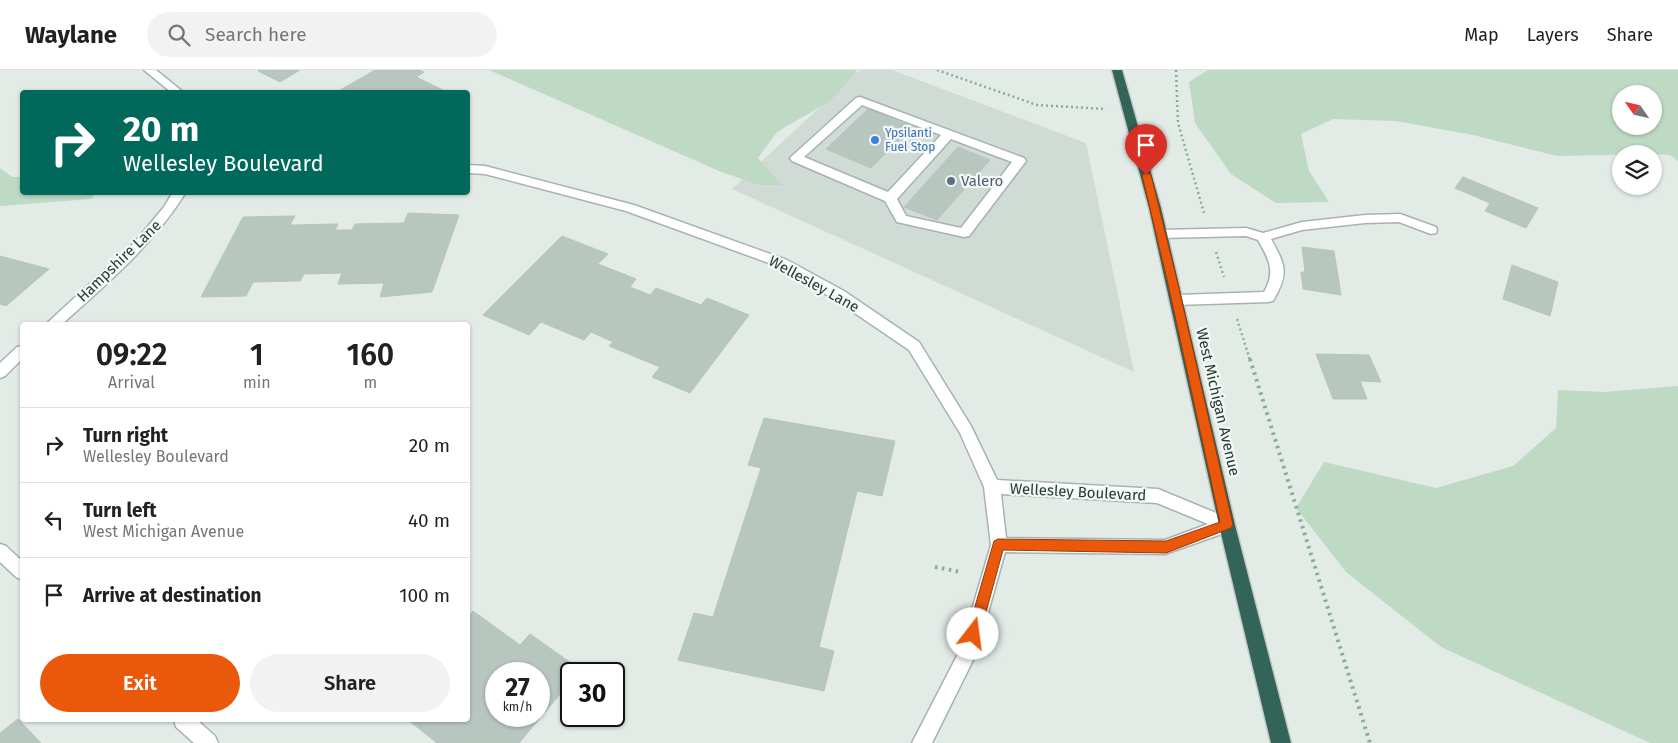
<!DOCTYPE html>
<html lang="en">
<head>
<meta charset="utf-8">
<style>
  :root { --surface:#fff; --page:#f2f2f2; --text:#202124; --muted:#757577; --line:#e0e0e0; --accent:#ea580c }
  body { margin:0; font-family:"Fira Sans",sans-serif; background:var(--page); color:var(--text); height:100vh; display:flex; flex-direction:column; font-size:19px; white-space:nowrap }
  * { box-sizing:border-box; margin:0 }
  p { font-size:16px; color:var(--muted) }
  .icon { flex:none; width:28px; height:28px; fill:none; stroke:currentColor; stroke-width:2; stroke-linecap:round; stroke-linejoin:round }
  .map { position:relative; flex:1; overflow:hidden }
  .sheet { position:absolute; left:20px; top:252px; width:450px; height:400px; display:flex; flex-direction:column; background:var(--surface); border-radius:5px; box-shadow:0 1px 4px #0004 }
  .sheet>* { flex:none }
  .banner { position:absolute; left:20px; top:20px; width:450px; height:105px; border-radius:5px; box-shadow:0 1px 4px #0004; background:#00695c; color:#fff; overflow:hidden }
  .needle { width:32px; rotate:304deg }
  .tools { position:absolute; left:1612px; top:15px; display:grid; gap:10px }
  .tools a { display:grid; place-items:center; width:50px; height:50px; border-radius:50%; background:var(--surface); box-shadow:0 1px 4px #0004; font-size:25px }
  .speed { position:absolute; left:485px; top:592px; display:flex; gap:10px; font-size:25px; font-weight:700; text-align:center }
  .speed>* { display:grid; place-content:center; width:65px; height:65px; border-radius:50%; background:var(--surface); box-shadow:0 1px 4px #0004; line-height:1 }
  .speed small { font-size:12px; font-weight:400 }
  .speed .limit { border:2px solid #111; border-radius:8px; background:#fff; color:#111 }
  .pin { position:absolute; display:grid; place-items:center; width:42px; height:42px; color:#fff; margin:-51px -21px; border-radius:50% 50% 50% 0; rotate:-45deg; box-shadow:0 0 5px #0007 }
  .pin .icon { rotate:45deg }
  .me { position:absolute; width:55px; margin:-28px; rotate:15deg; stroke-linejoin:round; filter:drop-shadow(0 0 4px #0008) }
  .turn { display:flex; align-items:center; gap:18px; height:105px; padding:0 20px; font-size:22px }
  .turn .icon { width:65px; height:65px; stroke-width:2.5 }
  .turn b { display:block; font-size:35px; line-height:42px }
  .eta { display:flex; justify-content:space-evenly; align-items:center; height:85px; text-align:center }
  .eta b { font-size:30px; font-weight:600; line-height:35px }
  .cta { display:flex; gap:10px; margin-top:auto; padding:10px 20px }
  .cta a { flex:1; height:58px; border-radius:30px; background:var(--accent); color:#fff; font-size:20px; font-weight:600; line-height:58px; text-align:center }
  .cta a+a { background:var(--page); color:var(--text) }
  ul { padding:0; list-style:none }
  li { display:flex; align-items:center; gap:15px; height:75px; padding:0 20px; border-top:1px solid var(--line) }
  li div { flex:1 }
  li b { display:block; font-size:19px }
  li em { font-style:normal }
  header { display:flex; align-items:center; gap:30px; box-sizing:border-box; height:70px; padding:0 25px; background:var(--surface); border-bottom:1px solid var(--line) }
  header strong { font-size:24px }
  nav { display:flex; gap:28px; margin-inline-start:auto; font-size:18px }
  .search { width:350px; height:45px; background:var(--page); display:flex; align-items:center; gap:12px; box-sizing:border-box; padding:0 18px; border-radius:28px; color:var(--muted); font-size:19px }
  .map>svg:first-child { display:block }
  .built { fill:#d1dbd6 }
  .green { fill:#bedac4; fill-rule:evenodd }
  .building { fill:#b8c6c0; stroke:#b6c4be; fill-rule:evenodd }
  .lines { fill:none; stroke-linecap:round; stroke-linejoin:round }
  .minor-casing { stroke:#a6b3ae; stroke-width:3 }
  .highway-casing { stroke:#c2c8c6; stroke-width:3 }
  .path-far1 { stroke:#86ac9e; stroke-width:2.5; stroke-dasharray:2 3; stroke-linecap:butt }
  .path { stroke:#86ac9e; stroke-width:4; stroke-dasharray:2.5 4.5; stroke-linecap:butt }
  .minor { fill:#fff; fill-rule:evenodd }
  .highway { fill:#336458; fill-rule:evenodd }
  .route { fill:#ea580c; stroke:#983908 }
  .shop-dot { fill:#3f7fe0; stroke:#f3f8f5; stroke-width:2 }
  .service-dot { fill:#5c6f8a; stroke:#f3f8f5; stroke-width:2 }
  .labels { text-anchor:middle; stroke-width:4.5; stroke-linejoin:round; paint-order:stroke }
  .far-shop-label { font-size:12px; fill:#366cbe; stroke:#f3f8f5; text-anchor:start }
  .service-label { font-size:15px; fill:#4e5e75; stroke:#f3f8f5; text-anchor:start }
  .street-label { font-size:15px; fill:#243b34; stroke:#f3f8f5 }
</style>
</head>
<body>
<header>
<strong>Waylane</strong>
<div class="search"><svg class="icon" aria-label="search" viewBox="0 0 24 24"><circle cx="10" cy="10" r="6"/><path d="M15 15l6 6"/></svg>Search here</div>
<nav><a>Map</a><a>Layers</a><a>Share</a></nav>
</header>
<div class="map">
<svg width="1678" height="673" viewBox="0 0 1678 673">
  <rect width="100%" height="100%" fill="#e3ebe7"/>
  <path class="built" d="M860,0H892L1086,73L1134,302L732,119Z"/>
  <path class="green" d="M489,0H855L857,2L830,31L777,62L758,88L782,115H759L719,101Z
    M1208,0H1678V91L1670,85L1654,84L1557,86L1473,65L1396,51L1333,49L1301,64L1309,101L1329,132L1276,133L1231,104L1195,53L1189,12ZM1621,24H1654V56H1621Z
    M0,98L12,107H22V122L96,123L91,129L0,136Z
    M1678,316V673H1650L1441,577L1346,502L1296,438L1324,392L1436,418L1513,396L1556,358L1558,320L1604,322Z"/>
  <path class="building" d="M260,0H300L280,12L258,1Z
    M375,0H419L424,2L416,7L443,20L438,22H337Z
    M868,39L912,57L871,98L826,79Z
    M958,77L990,90L937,150L904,137Z
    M1463,107L1538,138L1526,158L1485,141L1490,133L1455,118Z
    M408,143L459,145L432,222L380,227L384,213L338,214L342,203L304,204L300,211L253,212L246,226L201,227L243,147L295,146L290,155L338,154L335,160H352L355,154L404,153Z
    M562,166L608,184L598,194L636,209L630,217L650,225L656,218L701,235L707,228L749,245L690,323L652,307L660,297L609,276L613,272L591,262L584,270L541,252L529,265L483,245Z
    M1302,177L1334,181L1341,225L1303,219L1301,202H1305Z
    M0,186L49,199L6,236L0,234Z
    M1512,195L1558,212L1550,246L1503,229Z
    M1316,284L1369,285L1381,312L1360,311L1367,329H1333Z
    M764,348L895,371L882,426L857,421L819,577L834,581L824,621L678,590L694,543L713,547L761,398L748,395Z
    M473,541L520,575L530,564L581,600L578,604H571V611L519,673H437L408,650H468V547ZM496,604H539V646H496Z
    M18,649L41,673H0V663Z"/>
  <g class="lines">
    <g class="minor-casing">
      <path id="minor" d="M144,0H156L183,22H171Z
        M860,27L1024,88L1026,91L969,166L964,167L897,152L885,131L792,91L790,88L856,28ZM862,35L941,65L888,122L804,87ZM951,69L1012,92L961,158L906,146L897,129Z
        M468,95L485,96L634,135L787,190L844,221L919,272L971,356L997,410L1158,419L1233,450L1235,455L1233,460L1165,484L1005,482L977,582L932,673H912L960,580L991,475L984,417L960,363L909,280L834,229L777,196L626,141L485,104L468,103ZM1001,424L1157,433L1208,454L1165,470L1006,468Z
        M173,122H186C153,175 107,214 61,255H45L134,173L164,137Z
        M1400,144L1436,157L1437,160L1436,163L1431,164L1399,152L1365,153L1302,160L1271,169C1286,196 1289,203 1273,231L1268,232L1177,235L1172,234L1170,230L1172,226L1177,225L1264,222C1276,202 1269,189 1258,170L1246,166L1161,168L1156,167L1155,164L1156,161L1161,160L1246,158L1263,163L1302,152L1365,145Z
        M22,276V289L5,306L0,308V293L17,277Z
        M0,474L6,476L22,491V510L16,507L0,492Z
        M174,650H197L215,666L218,673H194L176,657Z"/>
    </g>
    <g class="highway-casing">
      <path id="highway" d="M1112,0H1122L1161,138L1235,455L1291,673H1271L1219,455L1149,138Z"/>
    </g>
    <path class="path-far1" d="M937,0L1037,35L1106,39
      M1176,0L1178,53L1204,143
      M1216,182L1224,207
      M1237,249L1250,290"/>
    <path class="path" d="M1250,289L1370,673
      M935,497L961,502"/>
    <use href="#minor" class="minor"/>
    <use href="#highway" class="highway"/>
  </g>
  <path class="route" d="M1146,102L1151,105L1178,214L1233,455L1231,458L1166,483L1003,480L980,564L978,569L973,570L969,569L967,564L994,471L998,469L1166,471L1220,452L1168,214L1142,105Z"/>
  <circle class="shop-dot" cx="875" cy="70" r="5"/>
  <circle class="service-dot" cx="951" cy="111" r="5"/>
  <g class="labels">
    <g class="far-shop-label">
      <text x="885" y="67">Ypsilanti<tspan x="885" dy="14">Fuel Stop</tspan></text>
    </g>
    <g class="service-label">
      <text x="961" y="116">Valero</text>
    </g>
    <g class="street-label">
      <text transform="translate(119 191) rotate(-44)" y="5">Hampshire Lane</text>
      <text transform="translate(814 214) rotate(29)" y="5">Wellesley Lane</text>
      <text transform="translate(1218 332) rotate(77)" y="5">West Michigan Avenue</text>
      <text transform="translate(1078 422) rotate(3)" y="5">Wellesley Boulevard</text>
    </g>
  </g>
</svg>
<div class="tools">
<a><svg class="needle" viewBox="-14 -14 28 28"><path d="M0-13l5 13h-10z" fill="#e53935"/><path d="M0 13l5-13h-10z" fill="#757577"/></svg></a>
<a><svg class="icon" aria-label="layers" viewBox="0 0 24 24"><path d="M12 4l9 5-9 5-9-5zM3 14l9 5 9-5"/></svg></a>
</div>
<div class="speed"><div>27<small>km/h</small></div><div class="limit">30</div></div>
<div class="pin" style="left:1146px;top:105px;background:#d93025"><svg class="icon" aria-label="arrive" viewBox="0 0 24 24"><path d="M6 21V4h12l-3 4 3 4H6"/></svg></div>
<svg class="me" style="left:973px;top:564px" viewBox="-20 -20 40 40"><circle r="19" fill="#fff"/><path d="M0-13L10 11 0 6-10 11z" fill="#ea580c"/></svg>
<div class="banner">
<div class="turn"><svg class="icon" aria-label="right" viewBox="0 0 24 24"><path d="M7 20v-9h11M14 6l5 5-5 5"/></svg><div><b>20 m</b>Wellesley Boulevard</div></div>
</div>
<section class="sheet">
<div class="eta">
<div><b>09:22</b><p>Arrival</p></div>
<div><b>1</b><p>min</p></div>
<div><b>160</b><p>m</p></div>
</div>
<ul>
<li><svg class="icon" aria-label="right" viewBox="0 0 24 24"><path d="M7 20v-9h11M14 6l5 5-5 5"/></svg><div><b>Turn right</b><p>Wellesley Boulevard</p></div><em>20 m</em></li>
<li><svg class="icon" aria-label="left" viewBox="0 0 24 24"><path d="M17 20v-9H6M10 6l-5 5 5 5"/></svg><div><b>Turn left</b><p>West Michigan Avenue</p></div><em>40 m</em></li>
<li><svg class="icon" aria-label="arrive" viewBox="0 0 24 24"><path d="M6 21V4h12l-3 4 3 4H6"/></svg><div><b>Arrive at destination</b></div><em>100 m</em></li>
</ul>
<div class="cta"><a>Exit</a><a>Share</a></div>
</section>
</div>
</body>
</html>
